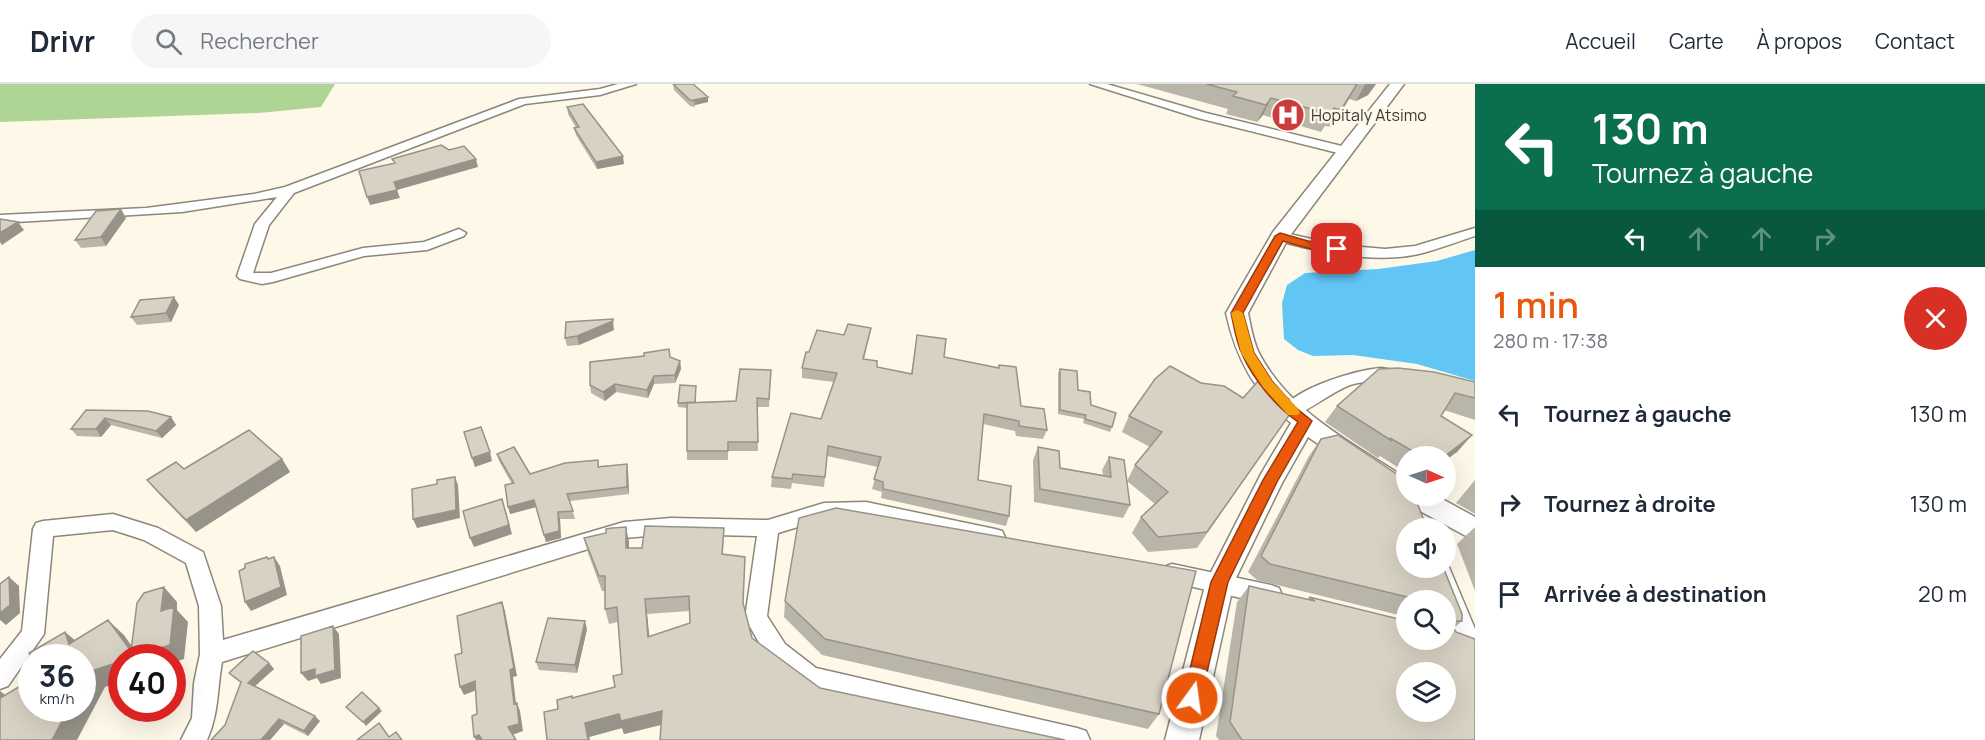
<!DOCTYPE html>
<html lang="fr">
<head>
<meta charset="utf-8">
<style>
  :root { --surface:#fff; --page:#f6f6f7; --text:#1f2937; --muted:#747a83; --line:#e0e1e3; --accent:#ea580c }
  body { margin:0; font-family:Manrope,sans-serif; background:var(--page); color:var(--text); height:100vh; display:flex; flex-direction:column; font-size:22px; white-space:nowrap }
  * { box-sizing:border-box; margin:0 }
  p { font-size:20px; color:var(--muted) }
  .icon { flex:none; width:33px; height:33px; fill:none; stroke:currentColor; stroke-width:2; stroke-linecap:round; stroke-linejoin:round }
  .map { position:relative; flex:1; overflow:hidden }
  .drawer { display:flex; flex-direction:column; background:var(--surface); width:510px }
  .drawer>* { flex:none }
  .hud { background:#0b6e4f; color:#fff; overflow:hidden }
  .needle { width:39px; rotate:93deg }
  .controls { position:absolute; left:1396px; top:362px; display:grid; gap:12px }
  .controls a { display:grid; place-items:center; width:60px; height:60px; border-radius:50%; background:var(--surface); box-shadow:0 6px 24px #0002; font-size:30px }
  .speed { position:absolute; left:18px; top:560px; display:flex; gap:12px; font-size:30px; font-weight:700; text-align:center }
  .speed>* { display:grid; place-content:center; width:78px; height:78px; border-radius:50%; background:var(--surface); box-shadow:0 6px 24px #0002; line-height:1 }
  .speed small { font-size:15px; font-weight:400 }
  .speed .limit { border:9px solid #d22; background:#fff; color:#111 }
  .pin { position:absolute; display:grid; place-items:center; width:51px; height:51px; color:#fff; margin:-26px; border-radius:12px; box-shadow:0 3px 9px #0006 }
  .me { position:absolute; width:66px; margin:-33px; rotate:14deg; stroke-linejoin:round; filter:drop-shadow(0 0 4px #0008) }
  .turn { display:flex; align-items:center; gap:21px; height:126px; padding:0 18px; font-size:27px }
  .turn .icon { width:78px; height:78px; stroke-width:2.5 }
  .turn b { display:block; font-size:42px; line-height:51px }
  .lanes { display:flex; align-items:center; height:57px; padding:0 18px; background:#0003; justify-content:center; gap:30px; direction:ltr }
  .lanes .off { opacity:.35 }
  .round { display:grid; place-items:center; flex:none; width:63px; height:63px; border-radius:32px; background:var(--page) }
  .head { display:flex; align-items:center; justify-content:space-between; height:102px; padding:0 18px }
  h1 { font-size:36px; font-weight:600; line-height:45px; color:var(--accent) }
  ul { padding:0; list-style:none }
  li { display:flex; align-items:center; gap:18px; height:90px; padding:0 18px }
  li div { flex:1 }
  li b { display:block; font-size:22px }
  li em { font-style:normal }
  header { display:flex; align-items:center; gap:36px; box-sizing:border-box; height:84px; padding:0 30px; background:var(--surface); border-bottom:2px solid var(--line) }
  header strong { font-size:28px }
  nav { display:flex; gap:33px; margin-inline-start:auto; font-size:21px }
  .search { width:420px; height:54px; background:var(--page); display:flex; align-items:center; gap:15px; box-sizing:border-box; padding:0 21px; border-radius:33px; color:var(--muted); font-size:22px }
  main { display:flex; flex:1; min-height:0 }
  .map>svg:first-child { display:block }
  .green { fill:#afd594 }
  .water { fill:#62c6f5 }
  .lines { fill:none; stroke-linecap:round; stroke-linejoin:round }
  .minor-casing { stroke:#8d877a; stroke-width:3 }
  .tertiary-casing { stroke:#8d877a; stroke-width:3 }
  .minor { fill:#fff; fill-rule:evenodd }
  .tertiary { fill:#fff; fill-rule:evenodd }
  .wall { fill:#bab5a9; fill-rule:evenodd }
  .shaded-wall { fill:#979389 }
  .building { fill:#d8d2c4; stroke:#979389; stroke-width:1.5; fill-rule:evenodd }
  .route { fill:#ea580c; stroke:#983908; stroke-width:1.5 }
  .slow { fill:#f59e0b }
  .labels { text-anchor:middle; stroke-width:5; stroke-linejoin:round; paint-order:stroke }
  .far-poi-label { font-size:16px; fill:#3a3832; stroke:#fef8e9; text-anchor:start }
</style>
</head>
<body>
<header>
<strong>Drivr</strong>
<div class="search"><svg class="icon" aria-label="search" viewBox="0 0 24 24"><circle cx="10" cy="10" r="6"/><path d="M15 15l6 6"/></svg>Rechercher</div>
<nav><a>Accueil</a><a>Carte</a><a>À propos</a><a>Contact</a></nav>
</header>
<main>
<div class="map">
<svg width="1475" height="656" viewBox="0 0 1475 656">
  <rect width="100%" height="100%" fill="#fef8e9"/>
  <path class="green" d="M0,0H335L321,23L259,29L0,38Z"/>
  <path class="water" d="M1475,166V297L1417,280L1353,271L1313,272L1298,266L1284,255L1282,219L1287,201L1305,189L1378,185L1437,177Z"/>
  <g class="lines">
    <g class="minor-casing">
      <path id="minor" d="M618,0H636L600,11L525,20L294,109L269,141L253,189H271L363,164L424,158L459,145L466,149L464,152L427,166L364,172L273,198L262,200L240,195L237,192L255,140L277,113L182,128L0,139V131L146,124L254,110L285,103L519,15L600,5Z
        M1090,0H1107L1206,29L1350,64L1352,67L1346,71L1198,34Z
        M1475,144V152C1450,160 1425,171 1399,173C1368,176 1333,170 1303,163C1293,160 1279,159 1273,152L1280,148L1339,161L1385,165L1415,162Z
        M1381,284L1401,287L1404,291L1401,295C1384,300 1368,295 1350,301C1329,309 1312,326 1291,332L1285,330L1282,326C1295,304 1356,286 1381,284Z
        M866,418L995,445L1002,447L1005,453L1002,459L995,461L866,434L824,435L778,449L767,532L785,560L816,584L1077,644L1086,647L1090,656H1024L802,602L769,576L745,534L757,452L671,450L624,454L222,578C217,606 219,629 207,656H181L192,634L194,599L200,570L199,522L186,479L144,456L113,446L53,452L44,550L8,602L0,605V575L22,547L33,445L36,439L43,437L113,430L158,444L203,468L221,522L223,556L624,438L671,434L768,436L824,419Z
        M1446,476L1475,545V584L1467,581L1446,529V516H1441L1428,483H1446Z
        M1172,480L1271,501L1279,504L1282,511L1279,518L1271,521L1172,498L1164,495L1161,489L1164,483Z"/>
    </g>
    <g class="tertiary-casing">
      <path id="tertiary" d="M1390,0H1404L1289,153L1248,229C1251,243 1253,257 1259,269C1289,328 1354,360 1407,395V411H1435L1475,433V457L1398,415L1308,353L1282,399L1234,498L1199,656H1165L1206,498L1261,390L1291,339C1255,309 1236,275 1226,229L1273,148Z"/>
    </g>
    <use href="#minor" class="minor"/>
    <use href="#tertiary" class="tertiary"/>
  </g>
  <path class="wall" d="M673,0H693L708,18L695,21V23L690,22L674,6Z
    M1137,0H1376L1368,11L1356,17L1349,15L1332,43L1325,42L1321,48L1263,31L1257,38L1226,30L1228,25Z
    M567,23L624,80L597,85L576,51L574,44H576L568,30Z
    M126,134L106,162L81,164L75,156Z
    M179,221L171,238L137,241L131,233Z
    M614,246L579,261L567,262L565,254Z
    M844,251L869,253L864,275L877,283L911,290L917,251L944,273L998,284L999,281L1021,322L1047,346L1043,355L1016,352L1015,347L983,340L978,396L1009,432L1006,442L881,414L882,408L872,405L878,383L827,372L824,403L792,399L791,405L771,403L772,393L821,335L834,298L802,294V284L809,268Z
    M670,273L680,277L681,285L675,299L654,300L648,314L616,308L605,317L591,309L590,301Z
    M1060,285L1091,321L1112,343L1110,348L1083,339L1084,335L1058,330V289Z
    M771,286L769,323H757L758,367H728V376H687V324L678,323V319L696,306V318L736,317Z
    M1475,298V336L1444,326L1441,332L1472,351L1457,368L1446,372H1407V389L1380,372L1378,374L1325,338L1337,322Z
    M1201,299L1243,314L1289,315L1284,323L1290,330L1197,464L1148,468L1132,449L1141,433L1155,420L1127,397L1135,381L1150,363L1122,348L1129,332Z
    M86,326L171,333L176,341L162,354L111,341L101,353L77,352L71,345Z
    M1338,351L1407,397V411H1414L1427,444H1407V483H1443L1462,530V537L1454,544L1456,548L1475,555V656H1219L1216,652L1237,518L1249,502L1307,516L1309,513L1407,537V555H1446V516H1407V533L1257,496L1248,488L1309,372L1321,355ZM1407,588H1446V627H1407Z
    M1038,363L1060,384L1103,391L1102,386L1109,373L1130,421L1123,434L1034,418L1033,376Z
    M497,370L530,390L598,376L599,382L627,380L628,387L629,410L570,417L575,435H560L561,454L546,458L536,423L510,430L512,400L499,377Z
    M282,375L290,388L196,448L157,408L147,396L184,385Z
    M1475,396V430L1456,419Z
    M626,443L629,464H642L724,444L723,471L661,641L624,650L622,644L589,653L590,656H547L558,625L572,614L615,603L622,590L618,538L609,540L605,525V507H602L588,469L584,454L606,449ZM689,527L690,539L649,552L647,530Z
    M1475,443V507L1457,460Z
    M785,517L1159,630L1148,645L822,571L784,533Z
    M587,545L577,589L539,586L536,578Z
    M269,579L274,585L255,602L320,637L308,652L284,640L270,656H211L225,641L241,599L234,594L229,589Z"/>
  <path class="shaded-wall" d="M1357,0L1349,15L1332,43L1341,26Z
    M1365,0H1376L1368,11L1356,17Z
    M708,13V18L695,21L694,16Z
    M1271,14L1263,31L1257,38L1266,21Z
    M623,72L624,80L597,85L596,78Z
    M476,75L478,83L397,106L400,114L370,121L367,113L394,98Z
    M121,125L126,134L106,162L101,153Z
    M18,138L24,146L2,161L0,158V149Z
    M174,213L179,221L171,238L166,229Z
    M613,237L614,246L579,261L577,252Z
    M680,277L681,285L675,299V291Z
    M654,292V300L648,314L647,306Z
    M615,300L616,308L605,317L603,308Z
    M171,333L176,341L162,354L156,347Z
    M105,334L111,341L101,353L96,345Z
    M1472,351L1457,368L1446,376V372H1445Z
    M490,368L492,377L475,383L472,374Z
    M282,375L290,388L196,448L186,436Z
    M627,380L628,387L629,410L627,403Z
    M455,393L458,401L460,434L417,444L413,435Z
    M534,416L536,423L510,430L508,423Z
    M505,424L512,450L474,463L470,454Z
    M558,428L560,435L561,454L546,458L544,451Z
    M626,443L629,458V479L626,464Z
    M274,473L280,482L287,511L251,527L245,518Z
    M9,493L19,502L20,529L6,541L0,536V529Z
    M164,503L177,518V526L188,538L184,575L172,579V573H133L131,567L108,536L124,551L138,571L161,527Z
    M645,515L647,530L651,567L648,553Z
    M502,518L505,527L517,592L513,593L517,628L514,620Z
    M585,537L587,545L577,589L575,581Z
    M333,542L339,550L341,594L321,600L317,594L308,597L301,589Z
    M65,548L82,562L69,560Z
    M122,577V597L105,603L77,656H52L69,624H82V599L88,588Z
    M269,579L274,585L253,604L248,599Z
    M475,597L479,605L464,611L460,603Z
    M0,607L4,610L15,631L0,620Z
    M517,619L520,627L523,647L512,651L508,643Z
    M379,624L382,627L366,642L363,638Z
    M662,627L664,640L624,650L622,644L589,653L590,656H588L585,639L619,630Z
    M315,632L320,637L308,652L304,647Z
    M279,635L284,640L270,656H261Z
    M479,651L482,656H476L474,653Z"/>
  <path class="building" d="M673,0H693L708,13L694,16L695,17L690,16Z
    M1206,0H1357L1341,26L1334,24L1330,30L1271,14L1266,21L1233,12L1237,8Z
    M583,20L623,72L596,78L574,44L579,43L567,23Z
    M441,61L449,66L464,62L476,75L394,98L397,106L367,113L359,87L395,79L392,75Z
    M121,125L101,153L75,156L96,127Z
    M0,135L18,138L0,149Z
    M174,213L166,229L131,233L140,216Z
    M613,235V237L577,252L565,254L566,238Z
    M848,240L871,244L863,275L877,277V283L912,290L917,251L946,255L944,273L999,284V281L1016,283L1021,322L1044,325L1047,346L1019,342V337L984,330L978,396L1011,402L1009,432L883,405V398L874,395L881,373L828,362L825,393L793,390L792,395L772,393L791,329L821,335L837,289L802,284L806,268H809L817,246L844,251Z
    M669,265L670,273L680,277L675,291L654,292L647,306L615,300L603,308L590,301V278L644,272V269Z
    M1170,282L1201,299L1224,302L1243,314L1259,296L1289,315L1282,321L1290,330L1207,448L1158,453L1141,433L1168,408L1135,381L1162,348L1129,332L1155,295Z
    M1398,284L1434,288L1475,298V314L1455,309L1441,332L1472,351L1445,372H1421L1390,354L1392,357L1337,322L1379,285Z
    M740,285L771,286L769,315L757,314L758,358H728V367H687V319L736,317Z
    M1060,285L1077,287L1078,306L1090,308L1091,321L1116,329L1112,343L1085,335L1086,331L1060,326Z
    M680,301L696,302L695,318L678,319Z
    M86,326L148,327L171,333L156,347L105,334L96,345H71Z
    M481,343L490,368L472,374L464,348Z
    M249,346L282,375L186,436L147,396L176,378L184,385Z
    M1338,351L1407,397V411H1414L1427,444H1407V483H1443L1462,530V537H1453L1451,541L1456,548L1475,555V656H1242L1230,638L1249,502L1315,517L1309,513L1407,537V555H1446V516H1420L1270,480L1261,472L1321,355ZM1407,588H1446V627H1407Z
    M514,363L530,390L565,379L598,376V383L627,380V403L567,410L573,427L558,428L559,447L544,451L534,416L508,423L505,401L514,399L497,370Z
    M1038,363L1059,367L1060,384L1111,393L1109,373L1124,376L1130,421L1040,405Z
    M455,393L456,426L413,435L412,405L437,400V396Z
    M502,415L509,441L470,454L463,427Z
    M836,424L1196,487L1159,630L825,555L785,517L799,434Z
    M645,442L724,444L722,470L745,473L743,519L752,554L820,604L1065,656H660L662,627L621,637L619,630L585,639L588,656H547L544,628L558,625L557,616L572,612V614L615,603L613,592L622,590L617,523L605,525V492H599L584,454L606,449V445L612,444L626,443V464H642ZM689,512L690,539L648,553L645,515Z
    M267,473L268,475L274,473L281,503L245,518L239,487L245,484V480Z
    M9,493L10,521L0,529V500Z
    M164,503L161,527L174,523L170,561L133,573H122V577L88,588L82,599V573H32V574L29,569L65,548L69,560L108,536L131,567L137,519L144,509Z
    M502,518L514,584L510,586L514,620L517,619L519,640L508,643L516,656H482L479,651L474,653L472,632L477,630L475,597L460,603L455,571L462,569L457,532Z
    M548,534L585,537L575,581L536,578Z
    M333,542L335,586L315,592V585L301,589V552Z
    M253,567L269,579L248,599L315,632L304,647L279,635L261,656H211L225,641L241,598L229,589Z
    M32,595V624H69L52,656H0V614Z
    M362,608L379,624L363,638L346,623Z
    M379,639L389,653L396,648L402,656H357Z"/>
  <path class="route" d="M1280,149L1308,157L1337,161L1343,165C1332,173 1297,161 1283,157L1243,229L1254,269L1272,297L1295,323L1312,337L1277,398L1228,498L1201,614L1198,620L1192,622L1185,620L1183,614L1211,498L1263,396L1298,338C1275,322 1253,295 1242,270C1236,258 1234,242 1231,229L1275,152Z"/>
  <path class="slow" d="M1237,226L1243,229L1254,269L1272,297L1298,325L1300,328L1298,331H1288L1263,303L1241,269L1231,229Z"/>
  <defs>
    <g id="hospital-disc" transform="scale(1.725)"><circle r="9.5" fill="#cb3c3f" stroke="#fef8e9"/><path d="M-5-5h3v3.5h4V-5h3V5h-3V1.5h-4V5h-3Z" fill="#fff"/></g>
  </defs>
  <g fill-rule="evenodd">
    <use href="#hospital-disc" x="1288" y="31"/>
  </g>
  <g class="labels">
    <g class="far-poi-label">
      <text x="1311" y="37">Hopitaly Atsimo</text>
    </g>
  </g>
</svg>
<div class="controls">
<a><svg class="needle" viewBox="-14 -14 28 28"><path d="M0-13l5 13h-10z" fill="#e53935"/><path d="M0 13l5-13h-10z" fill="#747a83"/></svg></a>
<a><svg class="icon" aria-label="sound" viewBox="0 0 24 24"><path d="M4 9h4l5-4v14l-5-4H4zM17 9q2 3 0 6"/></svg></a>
<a><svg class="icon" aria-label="search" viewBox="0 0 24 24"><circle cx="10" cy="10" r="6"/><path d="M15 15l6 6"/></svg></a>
<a><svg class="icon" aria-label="layers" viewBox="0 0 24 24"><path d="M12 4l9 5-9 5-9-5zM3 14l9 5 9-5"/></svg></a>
</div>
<div class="speed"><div>36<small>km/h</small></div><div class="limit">40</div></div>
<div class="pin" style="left:1337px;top:165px;background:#d93025"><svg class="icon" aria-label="arrive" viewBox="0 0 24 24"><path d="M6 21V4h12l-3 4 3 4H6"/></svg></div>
<svg class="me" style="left:1192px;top:614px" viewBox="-20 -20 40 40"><circle r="17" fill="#ea580c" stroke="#fff" stroke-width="3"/><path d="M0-11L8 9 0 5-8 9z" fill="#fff"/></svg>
</div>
<section class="drawer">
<div class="hud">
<div class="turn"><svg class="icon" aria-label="left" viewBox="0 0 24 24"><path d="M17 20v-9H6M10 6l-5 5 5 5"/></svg><div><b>130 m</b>Tournez à gauche</div></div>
<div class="lanes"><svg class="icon" aria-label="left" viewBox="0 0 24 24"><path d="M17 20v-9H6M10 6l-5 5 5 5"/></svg><svg class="icon off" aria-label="ahead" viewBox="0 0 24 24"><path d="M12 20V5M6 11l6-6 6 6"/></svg><svg class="icon off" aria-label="ahead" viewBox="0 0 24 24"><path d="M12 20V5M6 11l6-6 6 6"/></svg><svg class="icon off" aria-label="right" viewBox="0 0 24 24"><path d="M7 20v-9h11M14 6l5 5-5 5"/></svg></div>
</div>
<div class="head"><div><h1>1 min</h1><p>280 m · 17:38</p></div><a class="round" style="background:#d93025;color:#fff"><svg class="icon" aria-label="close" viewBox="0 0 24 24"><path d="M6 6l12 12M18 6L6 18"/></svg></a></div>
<ul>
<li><svg class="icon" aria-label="left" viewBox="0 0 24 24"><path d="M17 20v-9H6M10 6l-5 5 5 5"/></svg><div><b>Tournez à gauche</b></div><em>130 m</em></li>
<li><svg class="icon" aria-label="right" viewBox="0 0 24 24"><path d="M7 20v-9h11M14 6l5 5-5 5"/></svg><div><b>Tournez à droite</b></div><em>130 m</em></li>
<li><svg class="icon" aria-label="arrive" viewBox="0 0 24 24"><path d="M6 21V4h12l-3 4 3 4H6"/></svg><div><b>Arrivée à destination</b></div><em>20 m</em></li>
</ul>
</section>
</main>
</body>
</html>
